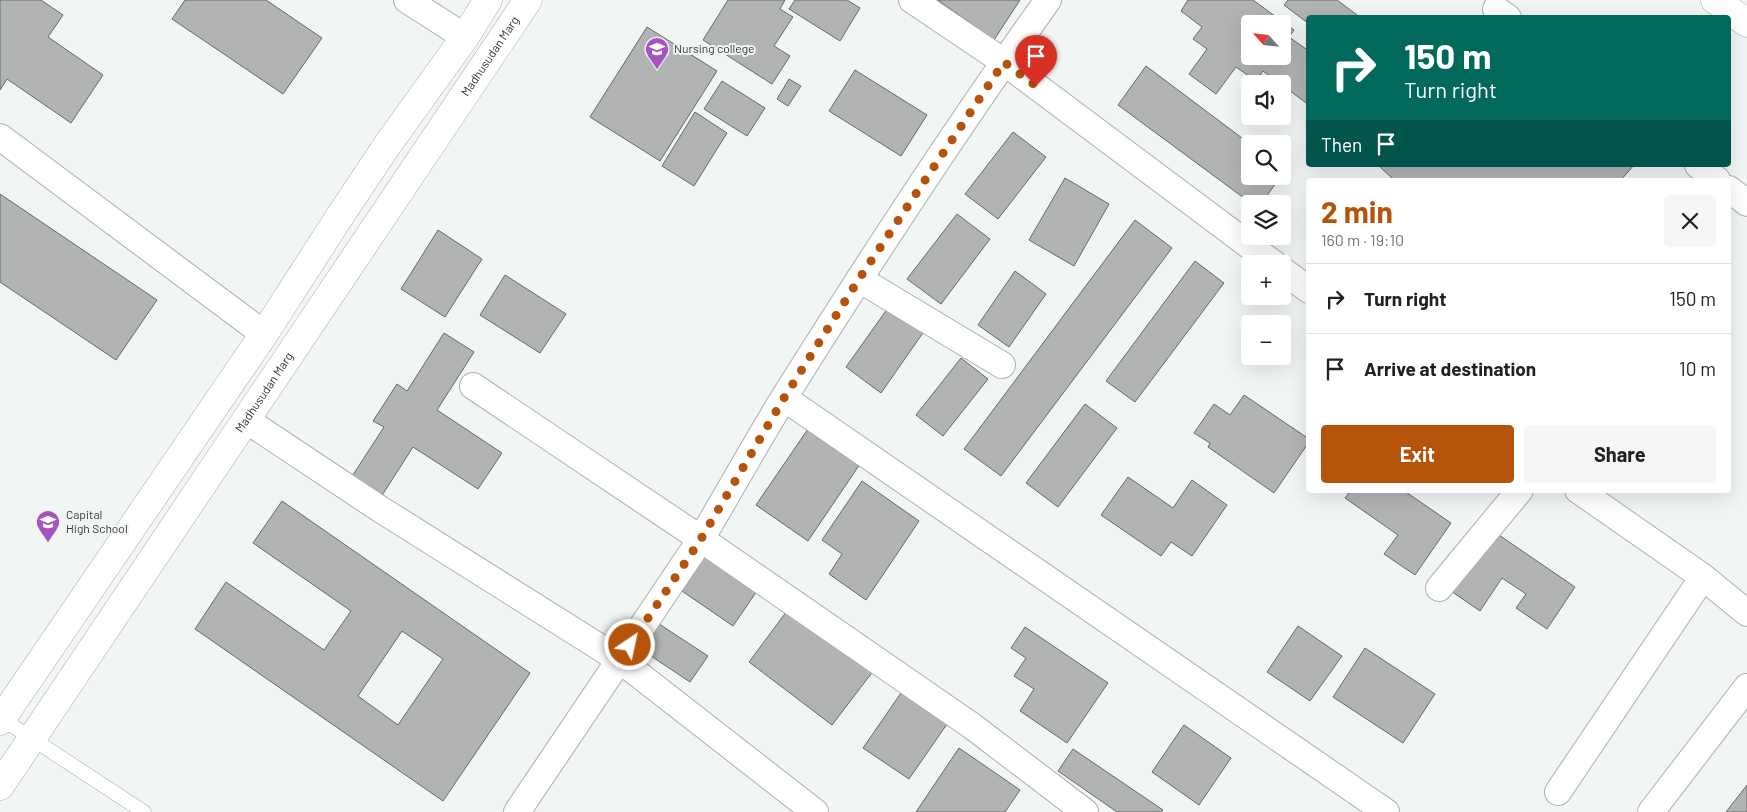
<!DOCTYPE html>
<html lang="en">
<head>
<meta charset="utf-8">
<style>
  :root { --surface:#fff; --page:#f6f6f6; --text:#202124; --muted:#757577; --line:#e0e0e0; --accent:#b45309 }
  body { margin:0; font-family:Barlow,sans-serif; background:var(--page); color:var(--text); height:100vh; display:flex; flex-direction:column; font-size:19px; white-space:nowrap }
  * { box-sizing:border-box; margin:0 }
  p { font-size:16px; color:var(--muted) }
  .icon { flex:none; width:28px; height:28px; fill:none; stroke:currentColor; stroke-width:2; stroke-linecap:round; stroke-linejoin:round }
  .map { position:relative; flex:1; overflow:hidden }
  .sheet { position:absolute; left:1306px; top:178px; width:425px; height:315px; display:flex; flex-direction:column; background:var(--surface); border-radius:5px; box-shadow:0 5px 20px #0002 }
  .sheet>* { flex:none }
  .banner { position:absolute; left:1306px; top:15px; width:425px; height:152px; border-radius:5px; box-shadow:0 5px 20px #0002; background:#00695c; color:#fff; overflow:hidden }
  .needle { width:32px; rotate:297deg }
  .fabs { position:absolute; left:1241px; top:15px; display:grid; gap:10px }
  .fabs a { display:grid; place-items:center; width:50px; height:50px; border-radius:5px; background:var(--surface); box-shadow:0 5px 20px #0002; font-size:25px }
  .pin { position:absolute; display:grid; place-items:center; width:42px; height:42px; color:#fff; margin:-51px -21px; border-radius:50% 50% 50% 0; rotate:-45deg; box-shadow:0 0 5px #0007 }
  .pin .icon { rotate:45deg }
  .me { position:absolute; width:55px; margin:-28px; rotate:34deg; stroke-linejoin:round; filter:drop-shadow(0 0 4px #0008) }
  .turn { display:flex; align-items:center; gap:18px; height:105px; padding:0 15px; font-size:22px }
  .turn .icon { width:65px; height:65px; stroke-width:2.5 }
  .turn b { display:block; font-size:35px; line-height:42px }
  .then { display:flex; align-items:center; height:48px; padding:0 15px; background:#0003; gap:10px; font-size:19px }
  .round { display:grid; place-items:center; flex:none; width:52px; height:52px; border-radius:5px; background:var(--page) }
  .head { display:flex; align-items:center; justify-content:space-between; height:85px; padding:0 15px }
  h1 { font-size:30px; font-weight:700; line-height:38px; color:var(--accent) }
  .action { display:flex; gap:10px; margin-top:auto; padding:10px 15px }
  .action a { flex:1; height:58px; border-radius:5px; background:var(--accent); color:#fff; font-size:20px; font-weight:700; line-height:58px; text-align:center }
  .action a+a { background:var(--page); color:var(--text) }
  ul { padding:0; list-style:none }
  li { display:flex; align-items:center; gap:15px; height:70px; padding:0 15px; border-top:1px solid var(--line) }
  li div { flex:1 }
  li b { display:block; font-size:19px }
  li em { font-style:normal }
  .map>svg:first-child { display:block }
  .building { fill:#b1b4b3; stroke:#676a68; fill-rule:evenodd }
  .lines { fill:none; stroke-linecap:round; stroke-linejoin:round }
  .service-casing { stroke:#abafad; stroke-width:15 }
  .minor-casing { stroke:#abafad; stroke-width:28 }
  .secondary-casing { stroke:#abafad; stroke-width:29 }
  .service { stroke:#fff; stroke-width:14 }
  .minor { stroke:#fff; stroke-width:26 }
  .secondary { stroke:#fff; stroke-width:28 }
  .route { stroke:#b45309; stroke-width:9; stroke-dasharray:0 16.2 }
  .labels { text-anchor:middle; stroke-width:4; stroke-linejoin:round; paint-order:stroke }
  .poi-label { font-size:12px; fill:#363837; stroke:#f1f5f3; text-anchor:start }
  .street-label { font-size:12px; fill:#363837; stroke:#f1f5f3 }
</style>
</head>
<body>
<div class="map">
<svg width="1747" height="812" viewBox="0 0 1747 812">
  <rect width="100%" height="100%" fill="#f1f5f3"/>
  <path class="building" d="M0,0H41L63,15L48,37L103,75L71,123L7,79L0,90Z
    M185,0H266L322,38L283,94L172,19Z
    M728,0H785L780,9L793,17L774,46L790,56L772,84L703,40Z
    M795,0H847L860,8L840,41L789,9Z
    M938,0H1020L994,40Z
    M1188,0H1253L1294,30L1289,37L1309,51V105L1263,71L1256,81L1236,67L1216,94L1189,74L1207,49L1193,39L1202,27L1181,11ZM1250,24H1282V56H1250Z
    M1288,0H1337L1361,18H1309V24L1284,5Z
    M647,27L717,71L660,161L590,117Z
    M1146,66L1250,144V176H1281L1261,204H1252L1118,105Z
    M855,70L927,115L901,156L829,111Z
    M789,79L801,86L788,106L777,99Z
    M722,81L765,108L747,136L704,109Z
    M695,112L727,133L694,186L662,166Z
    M1013,132L1046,157L998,219L965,194Z
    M1378,165H1634L1621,180H1394Z
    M1065,178L1109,204L1074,266L1029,240Z
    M0,194L157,300L116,360L0,282Z
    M957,214L990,239L941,304L907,279Z
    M1135,220L1172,248L1001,476L964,449Z
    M438,230L482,259L445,317L401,289Z
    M1195,261L1224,283L1135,402L1106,381Z
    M1015,271L1046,294L1009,347L978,325Z
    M505,275L566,314L540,353L480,315Z
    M890,305L925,330L881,393L846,367Z
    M444,333L474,352L437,410L502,453L478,489L413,447L381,497L351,478L384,427L373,421L397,384L407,391Z
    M961,358L988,379L943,436L916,415Z
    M1244,395L1309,439V442L1274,493L1208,447L1210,443L1194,433L1214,404L1230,415Z
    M1085,404L1117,428L1058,507L1026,483Z
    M808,429L860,464L808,541L756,505Z
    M1128,477L1173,508L1192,480L1227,505L1192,556L1171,542L1161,556L1101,515Z
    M862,481L919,521L866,600L829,574L842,554L822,540Z
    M1351,490H1403L1451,523L1415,575L1384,554L1398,535L1345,498Z
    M282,501L530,673L443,801L195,629L226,582L324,650L351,611L253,543ZM402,631L443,659L398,725L358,696Z
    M1493,531L1575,587L1547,629L1516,608L1526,594L1502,578L1480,611L1451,591Z
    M705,552L759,588L733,626L679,589Z
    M790,607L874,670L832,725L749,662Z
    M656,622L708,656L690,682L639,648Z
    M1298,626L1342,656L1310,701L1267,672Z
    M1025,627L1108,683L1067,743L1020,711L1034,689L1014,676L1026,658L1011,648Z
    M1365,648L1435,694L1403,743L1333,697Z
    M901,693L947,724L909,779L863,748Z
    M1184,725L1231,758L1199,805L1152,772Z
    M959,748L1020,790L1005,812H916Z
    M1073,749L1163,810L1161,812H1117L1058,771Z
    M1747,785V812H1726Z"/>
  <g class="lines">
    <g class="service-casing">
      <path id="service" d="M2,719L144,812"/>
    </g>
    <g class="minor-casing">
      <path id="minor" d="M407,0L465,37
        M912,0L1004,62L1274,264
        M1048,0C956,129 869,262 785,396C756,443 729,492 701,539L972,726L1085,812
        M1496,9L1508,18
        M0,137L264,334
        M1698,165L1717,180
        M1729,189L1747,203
        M1282,270L1309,290
        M859,279L1002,365
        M473,386L701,539L517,812
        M784,398L1386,812
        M246,420L380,509L620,660L815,812
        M1578,490L1703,577L1747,613
        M1439,588L1520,490
        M1558,792L1703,577
        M1651,812L1747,687"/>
    </g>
    <g class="secondary-casing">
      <g id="secondary">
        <path d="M1715,0L1747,23"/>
        <path d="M0,721L264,334L340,216L388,144L465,37L488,0"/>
        <path id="s1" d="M0,786L528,0"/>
      </g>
    </g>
    <use href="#service" class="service"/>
    <use href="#minor" class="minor"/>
    <use href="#secondary" class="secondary"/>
  </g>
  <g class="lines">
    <path class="route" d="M630,645L701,539L784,398L859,279L1004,62L1036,86"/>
  </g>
  <defs>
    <g id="university-pin" transform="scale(1.25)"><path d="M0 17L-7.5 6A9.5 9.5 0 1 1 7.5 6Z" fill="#a754c3" stroke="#f1f5f3"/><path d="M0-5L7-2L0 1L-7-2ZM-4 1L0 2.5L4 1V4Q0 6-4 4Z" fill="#fff"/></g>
    <g id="school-pin" transform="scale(1.25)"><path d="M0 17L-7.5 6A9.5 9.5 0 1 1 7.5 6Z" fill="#a754c3" stroke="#f1f5f3"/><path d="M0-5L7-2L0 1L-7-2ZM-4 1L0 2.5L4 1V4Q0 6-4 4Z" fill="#fff"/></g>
  </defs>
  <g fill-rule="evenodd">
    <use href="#university-pin" x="657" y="49"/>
    <use href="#school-pin" x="48" y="522"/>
  </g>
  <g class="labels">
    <g class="poi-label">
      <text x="674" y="53">Nursing college</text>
      <text x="66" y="519">Capital<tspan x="66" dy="14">High School</tspan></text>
    </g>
    <g class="street-label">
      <text dy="4" stroke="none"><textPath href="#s1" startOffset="879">Madhusudan Marg</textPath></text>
      <text dy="4" stroke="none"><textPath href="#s1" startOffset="474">Madhusudan Marg</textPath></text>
    </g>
  </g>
</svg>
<div class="fabs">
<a><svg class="needle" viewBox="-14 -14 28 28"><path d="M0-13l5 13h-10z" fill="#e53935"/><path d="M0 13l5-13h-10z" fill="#757577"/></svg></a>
<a><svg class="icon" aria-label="sound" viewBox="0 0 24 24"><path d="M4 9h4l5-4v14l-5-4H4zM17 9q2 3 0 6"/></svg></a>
<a><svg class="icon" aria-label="search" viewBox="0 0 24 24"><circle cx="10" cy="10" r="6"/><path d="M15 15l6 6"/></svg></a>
<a><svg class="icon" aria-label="layers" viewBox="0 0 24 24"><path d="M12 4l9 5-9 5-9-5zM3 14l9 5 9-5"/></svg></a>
<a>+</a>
<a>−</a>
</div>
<div class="pin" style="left:1036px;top:86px;background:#d93025"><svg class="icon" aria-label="arrive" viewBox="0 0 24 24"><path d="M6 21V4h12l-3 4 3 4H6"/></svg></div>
<svg class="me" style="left:630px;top:645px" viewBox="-20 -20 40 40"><circle r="17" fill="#b45309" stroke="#fff" stroke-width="3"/><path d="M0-11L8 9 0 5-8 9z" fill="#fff"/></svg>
<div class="banner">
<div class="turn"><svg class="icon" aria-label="right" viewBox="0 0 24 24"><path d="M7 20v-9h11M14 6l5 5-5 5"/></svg><div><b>150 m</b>Turn right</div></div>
<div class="then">Then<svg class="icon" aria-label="arrive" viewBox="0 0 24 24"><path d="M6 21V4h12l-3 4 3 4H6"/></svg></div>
</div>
<section class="sheet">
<div class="head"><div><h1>2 min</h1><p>160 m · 19:10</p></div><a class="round"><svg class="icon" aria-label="close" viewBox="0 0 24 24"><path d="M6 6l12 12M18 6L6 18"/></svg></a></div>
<ul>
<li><svg class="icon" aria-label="right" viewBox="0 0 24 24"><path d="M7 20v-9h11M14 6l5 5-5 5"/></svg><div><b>Turn right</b></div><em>150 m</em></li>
<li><svg class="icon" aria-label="arrive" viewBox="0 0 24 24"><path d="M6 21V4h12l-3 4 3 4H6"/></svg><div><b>Arrive at destination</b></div><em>10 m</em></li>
</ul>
<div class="action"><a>Exit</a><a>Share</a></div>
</section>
</div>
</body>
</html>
